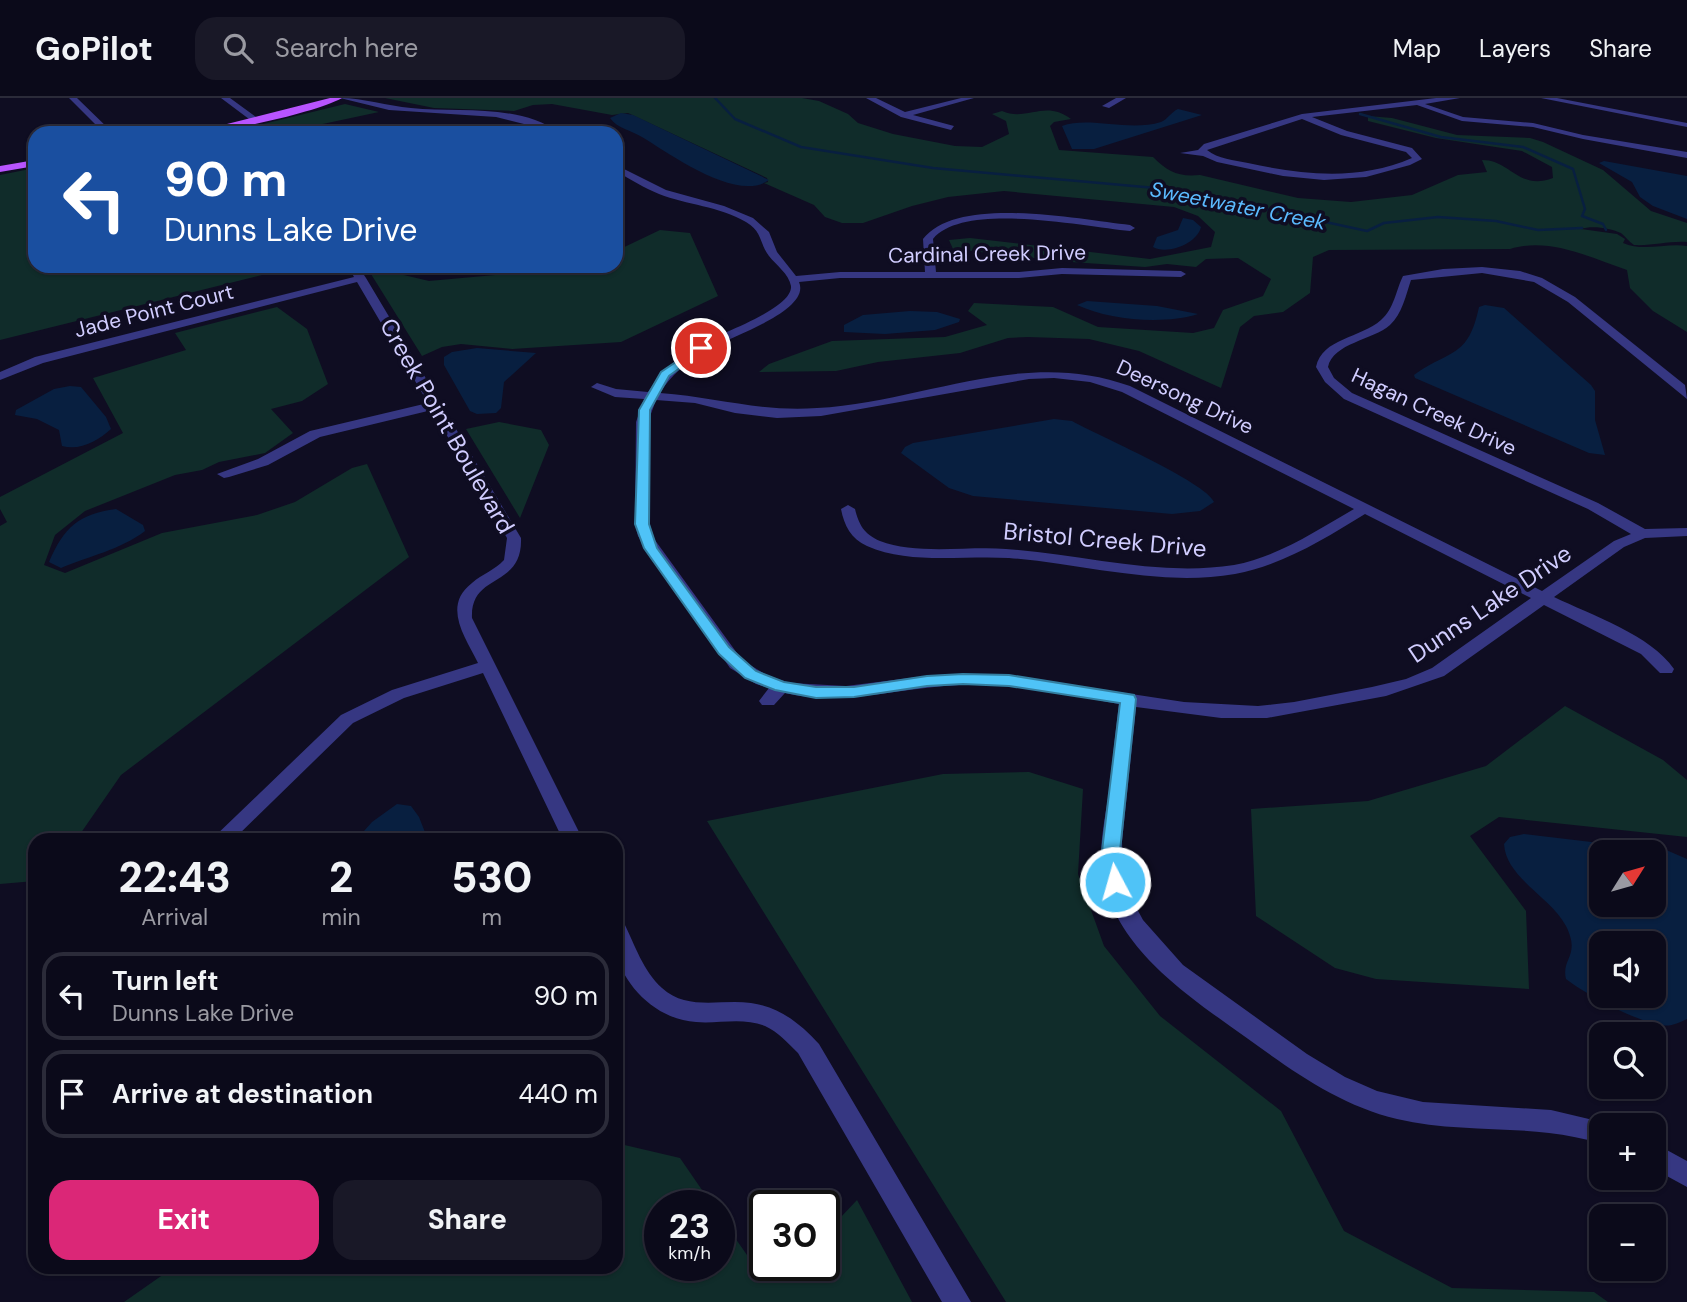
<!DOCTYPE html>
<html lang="en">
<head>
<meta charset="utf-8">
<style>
  :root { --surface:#0b0a1a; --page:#191827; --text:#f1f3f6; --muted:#9a9aa2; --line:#2b2b39; --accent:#db2777 }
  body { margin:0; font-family:"DM Sans",sans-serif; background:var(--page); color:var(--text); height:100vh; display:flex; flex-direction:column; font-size:26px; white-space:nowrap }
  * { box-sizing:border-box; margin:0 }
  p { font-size:23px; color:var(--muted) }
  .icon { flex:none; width:38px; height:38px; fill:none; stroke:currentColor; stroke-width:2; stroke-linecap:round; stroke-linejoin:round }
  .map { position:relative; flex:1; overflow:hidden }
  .details { position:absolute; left:28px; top:735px; width:595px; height:441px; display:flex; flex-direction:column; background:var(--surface); border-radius:21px; box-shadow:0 2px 5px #0004,0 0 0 2px var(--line) }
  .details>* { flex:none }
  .top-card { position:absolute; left:28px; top:28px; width:595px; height:147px; border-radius:21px; box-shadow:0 2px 5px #0004,0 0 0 2px var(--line); background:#1a4fa0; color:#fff; overflow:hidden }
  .needle { width:46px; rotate:53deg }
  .controls { position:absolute; left:1589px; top:742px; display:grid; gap:14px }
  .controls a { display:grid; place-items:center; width:77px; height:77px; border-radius:14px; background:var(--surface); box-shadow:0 2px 5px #0004,0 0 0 2px var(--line); font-size:35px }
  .speed { position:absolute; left:644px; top:1092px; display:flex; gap:14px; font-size:35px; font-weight:700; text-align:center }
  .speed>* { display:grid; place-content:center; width:91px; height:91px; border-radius:50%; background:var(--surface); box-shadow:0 2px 5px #0004,0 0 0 2px var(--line); line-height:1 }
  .speed small { font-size:18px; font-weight:400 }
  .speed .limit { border:4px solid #111; border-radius:10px; background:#fff; color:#111 }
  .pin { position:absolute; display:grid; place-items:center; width:60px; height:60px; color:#fff; margin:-30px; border:4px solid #fff; border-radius:50%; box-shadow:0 2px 7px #0007 }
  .me { position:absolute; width:77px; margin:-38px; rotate:354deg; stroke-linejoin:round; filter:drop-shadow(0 0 5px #0008) }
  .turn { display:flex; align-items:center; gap:24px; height:147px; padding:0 21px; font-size:32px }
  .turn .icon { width:91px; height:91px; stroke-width:2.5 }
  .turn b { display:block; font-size:49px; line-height:60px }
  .eta { display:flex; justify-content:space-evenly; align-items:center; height:119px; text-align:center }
  .eta b { font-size:42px; font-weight:800; line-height:49px }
  .cta { display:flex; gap:14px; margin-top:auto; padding:14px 21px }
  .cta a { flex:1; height:80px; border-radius:21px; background:var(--accent); color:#fff; font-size:28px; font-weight:800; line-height:80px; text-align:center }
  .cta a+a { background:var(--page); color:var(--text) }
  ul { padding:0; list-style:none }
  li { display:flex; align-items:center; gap:21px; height:88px; margin:0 14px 10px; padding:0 7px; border:4px solid var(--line); border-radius:21px }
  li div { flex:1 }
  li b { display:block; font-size:26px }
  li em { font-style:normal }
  header { display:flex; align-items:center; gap:42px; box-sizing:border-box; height:98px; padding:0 35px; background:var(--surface); border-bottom:2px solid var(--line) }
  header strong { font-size:33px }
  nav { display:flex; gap:38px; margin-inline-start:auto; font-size:24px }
  .search { width:490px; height:63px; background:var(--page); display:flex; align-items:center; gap:18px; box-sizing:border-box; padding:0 24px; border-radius:21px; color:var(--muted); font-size:26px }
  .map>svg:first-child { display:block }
  .green { fill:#102c2a }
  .water { fill:#081f40; fill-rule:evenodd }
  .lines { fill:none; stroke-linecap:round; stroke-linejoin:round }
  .stream { stroke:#081f40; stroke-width:2.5 }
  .minor { fill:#363782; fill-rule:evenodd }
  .major { fill:#b854ff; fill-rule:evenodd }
  .route { fill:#4fc3f7; stroke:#337fa1; stroke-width:2 }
  .labels { text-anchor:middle; stroke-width:7; stroke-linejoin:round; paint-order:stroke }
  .far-water-label { font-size:21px; font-style:italic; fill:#5bbbff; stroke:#0f0d22 }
  .far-street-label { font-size:21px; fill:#d1cdff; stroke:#0f0d22 }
  .street-label { font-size:24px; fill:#d1cdff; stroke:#0f0d22 }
</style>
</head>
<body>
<header>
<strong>GoPilot</strong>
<div class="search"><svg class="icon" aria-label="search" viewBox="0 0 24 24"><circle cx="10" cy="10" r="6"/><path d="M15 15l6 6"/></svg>Search here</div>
<nav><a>Map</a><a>Layers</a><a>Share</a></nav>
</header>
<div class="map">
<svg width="1687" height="1204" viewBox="0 0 1687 1204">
  <rect width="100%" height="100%" fill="#0f0d22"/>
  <path class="green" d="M385,0H802L819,3L848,16L858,25L893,36L955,48L982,49L1009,36L1006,23L992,16L1002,13C1027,24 1045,1 1071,21L1054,24L1050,28L1059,52L1153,59C1168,74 1178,79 1200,77L1298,100L1351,104L1412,97L1458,77L1487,74L1482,62C1511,62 1518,93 1553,80L1552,69L1522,53L1436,40L1368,23V18L1392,20L1457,37L1530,40L1543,44L1603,72L1651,113L1687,125V144C1668,143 1652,148 1634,147C1629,144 1625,138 1621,135C1611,130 1591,127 1581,131L1617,136L1625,141L1623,145C1643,154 1665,145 1687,148V234L1653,213L1630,190L1627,172C1589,159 1549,139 1510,151L1329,152L1313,159L1310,195L1283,214L1254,218L1240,229L1221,290L1139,253L1089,241L1028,239L1008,240L960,255L878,264L836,273L759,274L769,266L832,243L945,239L987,227L968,213L974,205L1053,209L1098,229L1193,235L1214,230L1223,212L1263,198L1271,181L1238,160L1206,161L1196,169L1167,166L1145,169L1071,164L953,151L949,142L970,140L1150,161L1211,149L1215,134L1198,118L1174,109L1004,93L948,99L912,108L863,125H842L825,119L814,107L764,85L768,84L767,80L628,15L612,17L552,6L533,7L514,13L434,10Z
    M345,6L379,14L318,27L327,34L324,35H226Z
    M35,70V168H298L0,242V77Z
    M660,132L690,135L718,198L621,244L512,251L461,246L442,249L422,258L366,168L429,183L506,176L547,168H616V153Z
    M277,209L307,231L328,286L302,303L271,311L293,335L265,355L219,364L202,372L175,377L85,413L55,437L44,467L65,475L162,435L257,417L295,404L352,370L367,366L409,459L121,677L76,742H35V783L0,786V428L7,424L0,411V399L123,335L93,280L186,252L175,235Z
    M499,324L541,332L549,347L520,420L466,331Z
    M1565,608L1663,662L1687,682V739L1499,719L1470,738L1526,813L1529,891L1376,881L1335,870L1256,818L1251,711L1368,703L1486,668Z
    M1029,674L1083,691L1078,776L1104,848L1160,918L1281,1013L1344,1133L1452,1190L1594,1194L1608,1204H1006L707,723L943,676Z
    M616,1045L680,1060L713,1108H660V1167H719V1117L747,1157L765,1156V1167H824V1137L857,1102L912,1204H124L174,1169H616Z"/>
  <path class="water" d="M1178,11L1202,17L1094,51H1072L1062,28C1089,18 1129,34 1161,24C1168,21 1171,14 1178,11Z
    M621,15L633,17L769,82C737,105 670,56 642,39C631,32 618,31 610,20Z
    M1604,63L1687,78V121L1653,108L1640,99L1632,84L1599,65Z
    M1183,120L1193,122L1201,129C1197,146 1167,157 1153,149L1157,139L1178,132Z
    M1087,203L1157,208L1198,216C1163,227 1109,222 1077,207Z
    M1485,207L1504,210L1591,287L1595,293V322L1605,357L1589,355L1415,280L1414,277C1450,251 1468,261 1479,209Z
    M910,213L937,214L960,221L959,224L935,232L885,236L844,234V227L863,217Z
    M477,250L536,255L504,284L501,310L496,315L477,316L470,313L444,267V259L452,254Z
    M70,288L81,289L106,319L111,331C98,343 80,353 62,348L59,332L37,321L15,317L16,312L54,291Z
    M1054,321L1072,323C1097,337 1206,384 1214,404L1200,413L1172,416L973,398L949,390L901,355L905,349L913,345Z
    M116,411L143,427L145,433C120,452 89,458 61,470L49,464C64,429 79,416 116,411Z
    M397,706L411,708L419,719L428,742H356L372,724Z
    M1524,736L1625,748H1657L1687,761V921C1678,925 1671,929 1661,927C1635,923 1587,897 1566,881C1561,860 1581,858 1566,828C1550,798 1506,780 1504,746L1510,739ZM1601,754H1654V807H1601ZM1601,845H1654V898H1601Z"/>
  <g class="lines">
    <path class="stream" d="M715,0L735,21L801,49L933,70L1178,92L1367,133L1384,125L1438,119L1496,123L1538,132L1582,130
      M1360,16L1441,39L1523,49L1573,71L1585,111L1582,118L1603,126L1606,132"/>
    <path class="minor" d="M69,0H77L113,35H104Z
      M221,0H230L260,22L253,24Z
      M340,0C364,0 387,8 411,10C458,15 520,5 559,35H548L540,31L507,35L532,28L496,19L389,12Z
      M866,0H876L905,14L961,0H974L913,17L954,28L951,32L901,19Z
      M1116,0H1126L1109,10L1102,8Z
      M1436,0H1460L1425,6L1463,19L1533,25L1583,37L1687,54V60L1583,41L1533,29L1462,23L1417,7L1312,19L1347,33L1412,50L1422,61L1410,67L1366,79L1324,82L1283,78L1217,64L1203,58L1180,55L1198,52L1204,46L1302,16ZM1302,21L1341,37L1406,54L1412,60C1359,83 1303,77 1248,65C1234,62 1218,61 1207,52Z
      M1541,0H1557L1687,25V29Z
      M616,67L666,92L724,108L753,120L769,134L777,154L796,178L840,174H925L923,141C958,96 1080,122 1130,127L1135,130L1130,133C1086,129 964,103 933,141L936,174H1019L1062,170L1181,173L1186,176L1181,179L1062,176L1019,180H840L799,184C812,214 723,241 704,254C686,265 671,277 660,295C716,299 759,314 817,310C924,304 1023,249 1130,288L1542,493L1614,443L1631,436L1588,411L1344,301L1325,284L1316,269C1322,240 1361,240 1381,222C1394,211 1396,192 1403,178L1443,171L1482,169L1520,173L1542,180L1575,199L1685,287L1687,301L1568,204L1534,184L1482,175L1411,182C1406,197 1402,216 1390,227C1373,242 1333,245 1328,269L1334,280L1352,295L1598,405L1645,431L1687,430V438L1645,440L1624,449L1554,499C1591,517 1651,537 1674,571L1672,575H1660L1641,556L1544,507L1444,578L1386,598L1267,620H1221L1136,609L1122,743L1123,775L1129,796L1143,822L1183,867L1307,956L1345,979L1377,993L1423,1004L1551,1012L1610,1026L1601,1027V1045C1584,1041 1567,1037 1549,1035C1499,1029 1447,1033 1397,1021C1339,1007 1291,972 1244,938C1187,897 1114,850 1102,774C1099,750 1104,725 1108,700C1112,669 1115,637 1119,606C1067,596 1013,584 960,587C902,589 842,609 785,595L774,607H762L759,603L769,590L756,586L730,570L638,438L635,426L636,324L644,301L615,299L591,289L597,285L616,291L648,294C661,274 678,258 698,247C716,237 793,211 791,188C789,176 776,167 769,158C759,145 763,134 746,124C719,108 687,107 659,96C644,90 630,81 616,73ZM1054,280L1090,284L1122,294L1354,411C1316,433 1277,459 1234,467C1158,479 1082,456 1006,451C968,448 915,457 880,443C864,436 859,427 855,411L848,407L841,411C844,427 851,441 867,448C910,467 963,457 1009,460C1084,466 1160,489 1235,476C1283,467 1324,441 1365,416L1531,500L1432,570L1406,581L1372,589L1294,604L1258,608L1184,604L1000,576L934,577L846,588L790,585L768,578L742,562L652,438L649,426L648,324L656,302L695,305L735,315L777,320L821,318L1029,281Z
      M348,168H358L366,180L521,440C523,491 470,474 472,520L583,742H563L483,575L404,600L353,625L233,742H211L341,617L392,592L478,565C465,539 442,508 472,485C482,476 495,472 504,462L507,440L432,312L320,339L268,367L229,379L224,380L217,376L258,361L310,333L428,305L357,184L43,265L0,282V274L35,259L354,179Z
      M616,822L624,825C635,847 643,873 662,890C687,913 720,901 751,905C779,909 800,925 819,946L971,1204H942L798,955C788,945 778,934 765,928C743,919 718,926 696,924C659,922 625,891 616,855C614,845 616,832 616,822Z
      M1654,1045L1687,1063V1089L1654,1071Z"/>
    <path class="major" d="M330,0H342C315,15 222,35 191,35Z
      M35,62V68L0,74V68Z"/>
  </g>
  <path class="route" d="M701,247L706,250L705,252L669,278L650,312L649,426L657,450L729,549L756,573L784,584L816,589H854L927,578L963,576L1009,577L1134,597L1136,601L1120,753L1124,784L1122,790L1115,792L1108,790L1102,753L1120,605L1009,588L963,586L927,588L854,599L816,600L775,592L745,580L719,556L644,450L635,426L639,312L661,274Z"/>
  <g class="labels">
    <g class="far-water-label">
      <text transform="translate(1238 108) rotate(11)" y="7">Sweetwater Creek</text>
    </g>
    <g class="far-street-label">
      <text transform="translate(987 156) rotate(-1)" y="7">Cardinal Creek Drive</text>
      <text transform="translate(154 213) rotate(-14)" y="7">Jade Point Court</text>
      <text transform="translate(1185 299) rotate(25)" y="7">Deersong Drive</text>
      <text transform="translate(1434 314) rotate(25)" y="7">Hagan Creek Drive</text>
    </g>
    <g class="street-label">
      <text transform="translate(447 328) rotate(60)" y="8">Creek Point Boulevard</text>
      <text transform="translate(1105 442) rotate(5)" y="8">Bristol Creek Drive</text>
      <text transform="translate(1490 506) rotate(-34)" y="8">Dunns Lake Drive</text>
    </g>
  </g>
</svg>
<div class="controls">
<a><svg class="needle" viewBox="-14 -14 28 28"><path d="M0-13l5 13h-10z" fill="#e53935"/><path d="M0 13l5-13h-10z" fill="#9a9aa2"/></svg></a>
<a><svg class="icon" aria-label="sound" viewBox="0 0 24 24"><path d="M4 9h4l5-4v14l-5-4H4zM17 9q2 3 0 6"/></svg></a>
<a><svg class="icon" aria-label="search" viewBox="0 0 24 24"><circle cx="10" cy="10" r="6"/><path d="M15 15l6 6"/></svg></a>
<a>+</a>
<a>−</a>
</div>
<div class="speed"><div>23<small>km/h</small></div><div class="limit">30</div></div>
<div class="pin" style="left:701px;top:250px;background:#d93025"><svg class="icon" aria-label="arrive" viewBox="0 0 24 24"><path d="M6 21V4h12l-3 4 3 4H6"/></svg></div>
<svg class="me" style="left:1115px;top:784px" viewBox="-20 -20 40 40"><circle r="17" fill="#4fc3f7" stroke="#fff" stroke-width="3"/><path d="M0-11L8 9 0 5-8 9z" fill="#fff"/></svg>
<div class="top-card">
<div class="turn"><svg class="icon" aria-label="left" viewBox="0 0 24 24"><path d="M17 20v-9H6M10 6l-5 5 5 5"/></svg><div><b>90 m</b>Dunns Lake Drive</div></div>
</div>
<section class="details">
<div class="eta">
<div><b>22:43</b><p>Arrival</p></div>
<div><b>2</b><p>min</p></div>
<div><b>530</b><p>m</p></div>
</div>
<ul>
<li><svg class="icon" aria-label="left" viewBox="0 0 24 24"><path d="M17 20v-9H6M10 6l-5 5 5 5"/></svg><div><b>Turn left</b><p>Dunns Lake Drive</p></div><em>90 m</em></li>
<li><svg class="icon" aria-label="arrive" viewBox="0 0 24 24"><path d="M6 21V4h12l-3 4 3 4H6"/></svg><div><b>Arrive at destination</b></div><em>440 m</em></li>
</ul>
<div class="cta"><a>Exit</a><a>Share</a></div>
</section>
</div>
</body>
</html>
